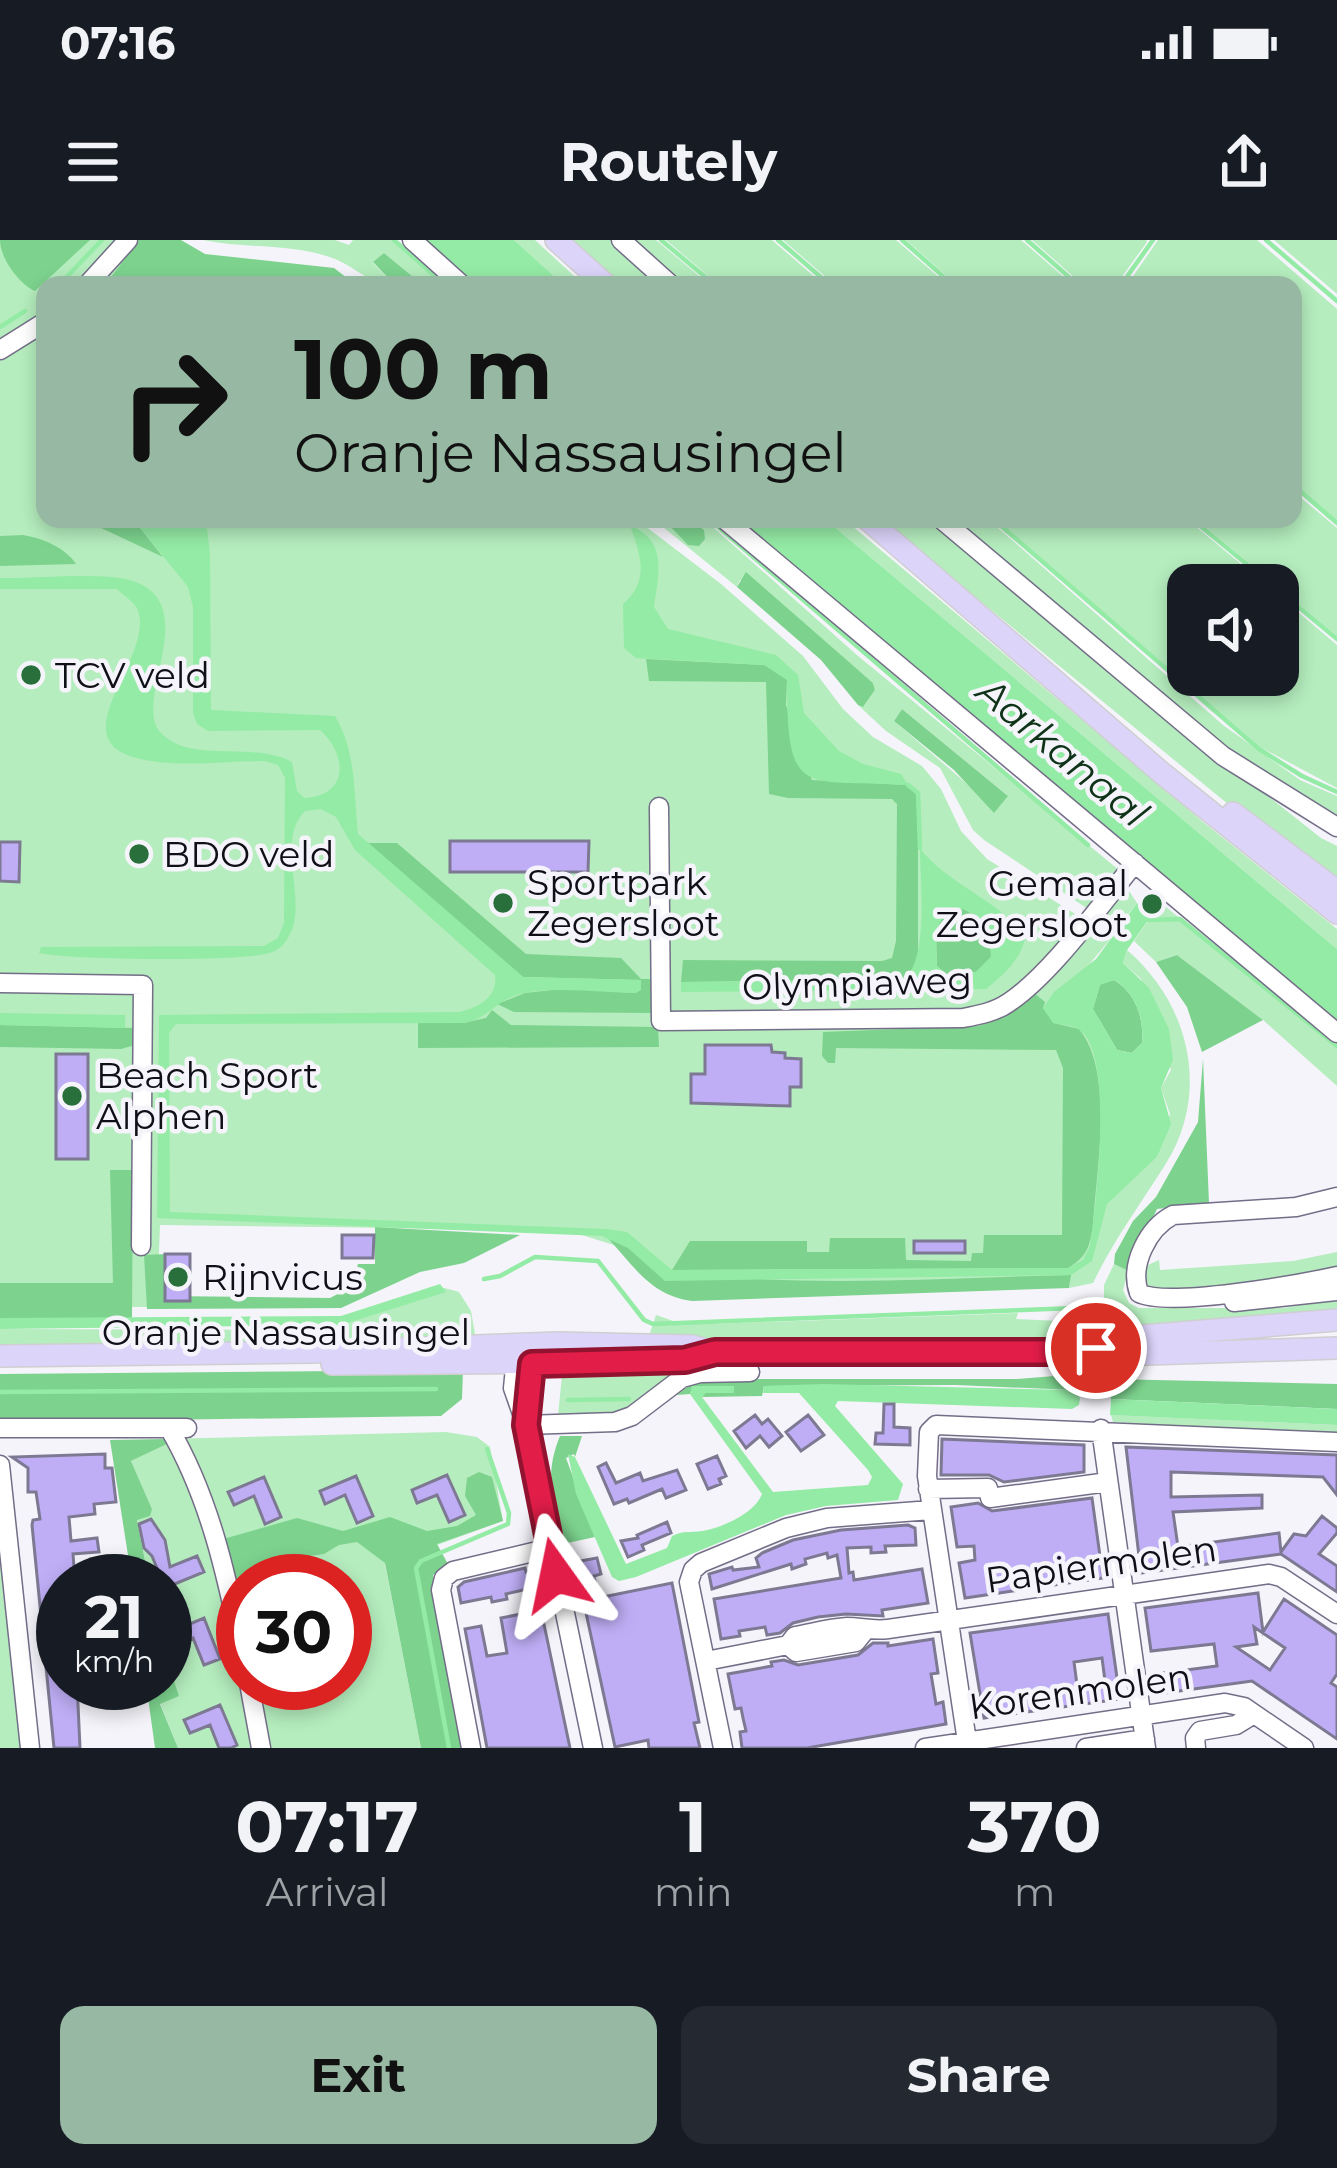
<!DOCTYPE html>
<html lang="en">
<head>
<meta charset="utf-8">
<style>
  :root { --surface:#171b24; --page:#242831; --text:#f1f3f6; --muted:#9ea1a6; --accent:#97b8a2 }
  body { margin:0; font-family:Montserrat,sans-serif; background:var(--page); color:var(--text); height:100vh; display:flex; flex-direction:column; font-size:45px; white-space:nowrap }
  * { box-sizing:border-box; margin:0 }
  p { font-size:39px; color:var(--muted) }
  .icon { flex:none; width:66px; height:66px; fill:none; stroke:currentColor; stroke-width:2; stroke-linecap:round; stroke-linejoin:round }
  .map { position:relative; height:1508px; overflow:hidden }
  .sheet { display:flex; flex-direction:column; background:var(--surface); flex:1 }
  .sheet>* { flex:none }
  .banner { position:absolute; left:36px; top:36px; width:1266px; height:252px; border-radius:24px; box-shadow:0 6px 18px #0003; background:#97b8a2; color:#111; overflow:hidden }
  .fabs { position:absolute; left:1167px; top:324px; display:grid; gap:24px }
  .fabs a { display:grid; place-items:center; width:132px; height:132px; border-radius:24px; background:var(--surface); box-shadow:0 6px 18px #0003; font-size:60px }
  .speed { position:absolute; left:36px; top:1314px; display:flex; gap:24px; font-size:60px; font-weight:700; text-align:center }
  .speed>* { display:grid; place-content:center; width:156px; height:156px; border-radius:50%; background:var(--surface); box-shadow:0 6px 18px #0003; line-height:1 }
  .speed small { font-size:30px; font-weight:400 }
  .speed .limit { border:18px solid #d22; background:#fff; color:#111 }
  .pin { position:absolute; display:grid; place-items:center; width:102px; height:102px; color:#fff; margin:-51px; border:6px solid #fff; border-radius:50%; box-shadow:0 3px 12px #0007 }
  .me { position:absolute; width:132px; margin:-66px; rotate:348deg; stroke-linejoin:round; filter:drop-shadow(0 0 9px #0008) }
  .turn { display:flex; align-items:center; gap:42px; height:252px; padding:0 60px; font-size:54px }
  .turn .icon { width:156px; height:156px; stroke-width:2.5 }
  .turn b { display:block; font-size:84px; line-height:102px }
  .eta { display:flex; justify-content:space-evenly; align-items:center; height:204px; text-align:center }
  .eta b { font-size:72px; font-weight:700; line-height:84px }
  .action { display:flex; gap:24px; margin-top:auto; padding:24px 60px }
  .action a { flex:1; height:138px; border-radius:24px; background:var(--accent); color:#111; font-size:48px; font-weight:700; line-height:138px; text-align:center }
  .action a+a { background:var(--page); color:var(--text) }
  .status { display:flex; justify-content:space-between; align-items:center; height:84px; padding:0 60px; background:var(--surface); direction:ltr }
  .status svg { height:33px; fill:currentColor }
  header { display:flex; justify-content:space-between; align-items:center; height:156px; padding:0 60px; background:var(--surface); font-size:54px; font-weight:700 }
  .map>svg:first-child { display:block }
  .green { fill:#b5edbe; fill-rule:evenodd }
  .forest { fill:#7dd38e }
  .water { fill:#94eba5; fill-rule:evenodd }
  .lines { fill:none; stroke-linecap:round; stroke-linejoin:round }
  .stream { stroke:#94eba5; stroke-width:4.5 }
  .building { fill:#bfaef6; stroke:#7e7993; stroke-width:3; fill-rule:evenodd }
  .minor-casing { stroke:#736d87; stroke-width:21 }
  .major-casing { stroke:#cfcfd1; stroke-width:24 }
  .minor { stroke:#fff; stroke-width:18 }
  .major { stroke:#dcd4f9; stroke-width:21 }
  .route-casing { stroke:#92132f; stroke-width:30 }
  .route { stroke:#e11d48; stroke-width:21 }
  .poi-dot { fill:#296f3b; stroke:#f5f4fa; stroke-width:4.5 }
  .labels { text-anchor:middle; stroke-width:9; stroke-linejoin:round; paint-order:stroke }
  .poi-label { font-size:36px; fill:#100e17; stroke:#f5f4fa; text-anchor:start }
  .street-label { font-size:36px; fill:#100e17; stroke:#f5f4fa }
  .water-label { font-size:39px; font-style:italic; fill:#0f3319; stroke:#f5f4fa }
</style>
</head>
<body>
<div class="status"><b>07:16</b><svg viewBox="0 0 49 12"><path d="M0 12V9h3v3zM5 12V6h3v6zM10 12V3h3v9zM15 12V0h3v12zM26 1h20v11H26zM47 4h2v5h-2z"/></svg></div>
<header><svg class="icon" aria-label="menu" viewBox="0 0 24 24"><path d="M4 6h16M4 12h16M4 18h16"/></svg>Routely<svg class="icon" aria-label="share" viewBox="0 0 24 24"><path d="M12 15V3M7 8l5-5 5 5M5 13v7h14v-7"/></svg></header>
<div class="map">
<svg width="1337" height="1508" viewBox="0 0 1337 1508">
  <rect width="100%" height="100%" fill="#f5f4fa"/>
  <path class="green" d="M0,0H178L143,45H45V279H636L721,344L803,416L843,469L873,497L922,526L941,549L961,591L987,619L1112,697L1087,727L1106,814L1117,953L1157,917L1170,874L1161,848L1171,830L1141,739L1123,723L1127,710C1190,764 1211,853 1165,925C1140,965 1113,1001 1093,1043L1069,1048L1070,1040L678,1047L620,1007L566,990L160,985L157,1067H0Z
    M203,0H335L349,5L353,0H392L442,45H423L384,13L373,23L395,45C370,45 357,28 335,19C294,3 246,9 203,0Z
    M514,0H535L584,45H564Z
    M563,0H613L663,45H614Z
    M632,0H656L710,45H682Z
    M666,0H772L824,45H719Z
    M783,0H896L948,45H835Z
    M906,0H1021L1073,45H957Z
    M1032,0H1146L1147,2L1116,45H1083Z
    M1158,0H1257L1337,69V281L1293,243V45H1127Z
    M1274,0H1337V54Z
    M1293,251L1337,288V396L1196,279H1293Z
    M653,279H663L688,304L704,290L689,279H704L858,416L1119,630L1088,669L984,600L973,590L940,528L886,491L858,465L864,466L875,450L873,443L786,369L740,340L737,347ZM902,469L1007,555V557L973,549L894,481Z
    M825,279H844L1203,582L1337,689V709Z
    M880,279H927L1053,386L1321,598L1337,606V641L1256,587Z
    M945,279H988L1223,485L1300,540L1337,556V576L1292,557L1232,516Z
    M995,279H1187L1266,345H1188V435H1278V355L1337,405V548L1260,507Z
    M1125,645L1137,663L1115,691L1100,680Z
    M1161,663L1337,806V846L1263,780L1177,715L1156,722L1134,701Z
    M1337,1012V1029C1278,1041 1209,1059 1149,1047L1143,1038L1148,1025L1159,1020L1160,1030L1293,1021Z
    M1114,1024L1128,1031L1123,1050L1129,1063L1139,1068H1283L1337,1059V1073L1104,1093V1045Z
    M437,1046L459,1052L471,1071L477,1106L0,1110V1089L316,1090Z
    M1018,1073L1016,1079L1082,1082L1083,1099L838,1106L648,1099L656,1075L679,1083L710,1084Z
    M563,1126L685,1127L635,1173L558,1175Z
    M1111,1175L1337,1185V1195L1113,1182Z
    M446,1192L477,1197L490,1207L503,1281L385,1324L421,1508H178L160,1463L173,1435L165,1415V1341H149L137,1279L152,1269L131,1221L167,1204L165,1199ZM243,1341H345V1443H243Z
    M0,1285L24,1508H0Z"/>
  <path class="forest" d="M0,0H90L35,51C19,44 0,18 0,0Z
    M139,0H181L205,14L334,28L356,45H105Z
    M384,13L423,45H395L373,22Z
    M82,279H133L163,317Z
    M663,279H689L704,290L705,299L699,306L688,305Z
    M23,295C42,298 66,308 76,324L0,326V296Z
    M746,332L873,443L875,450L863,467L858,465L821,420L737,347Z
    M646,419L765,425L787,439L786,465L812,540L908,545L918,553V712L914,730L905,739L681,742L683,720L882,721L892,718L896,701L897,564L892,559L788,558L769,554L766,442L649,441Z
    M902,469L1008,556L994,573L954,530L894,481Z
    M368,603H397L526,714L621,718L641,739H651V773L514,772L497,764L525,753L641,740L523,737Z
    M963,669C985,678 991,694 991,717L976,732L946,734L937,726C937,701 930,671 963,669Z
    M1177,715L1263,780L1202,812L1187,767L1156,722Z
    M1114,740C1136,753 1144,778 1142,803L1132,813L1117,810L1093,769L1100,744Z
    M1033,752L1045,762L1043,768L1054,783L1079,789C1115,833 1096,931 1093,985C1090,1006 1087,1017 1068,1028L672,1030L690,1001H807V1012H829L830,998H905L906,1020L971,1021L972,1013H983L984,995H1062L1063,828L1056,810L836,808L835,823H828L822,816L823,792L978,786L1000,779Z
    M492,770L511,785L658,787L659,807L418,808V781L463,783L486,778Z
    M0,785L135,788V805L121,809L0,807Z
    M1203,819L1209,963L1157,969L1128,1031L1114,1024L1115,1014L1133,981L1156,957L1198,882Z
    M110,930H133L132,1078H0V1043H113Z
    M375,987L520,995L464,1023L420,1032L341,1068L147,1069L144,1015L167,1014L166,1056L330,1058L351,1047L358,1024H375Z
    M608,998C631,1001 641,1027 662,1030C791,1049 940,1038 1071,1035L1069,1048L692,1061C652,1056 634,1027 608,998Z
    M463,1130L462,1159L441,1176L17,1182L0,1178V1134Z
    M1092,1133L1093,1156L1073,1150L956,1145L764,1146L762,1156L702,1157L705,1153H734V1147L693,1146L690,1154L677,1155L692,1143L728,1139H1017Z
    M1109,1139L1337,1144V1169L1111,1159Z
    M560,1196H582L575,1217L574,1214L566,1218L595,1297L563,1304C554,1261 543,1237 560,1196Z
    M165,1199L167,1204L131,1221L152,1269L150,1276L137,1280L149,1341H132L110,1200Z
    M479,1232L492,1237L503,1281L437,1304L448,1324L433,1335L465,1508H421L385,1323L357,1302L339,1305L324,1314L271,1321L257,1341H243V1380L223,1299L297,1278L343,1291L390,1277L427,1291L457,1286L476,1275L465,1256L467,1238Z
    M165,1415L179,1456L160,1464L178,1508H155L146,1443H165Z"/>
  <path class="water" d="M425,0H514L564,45H475Z
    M133,279H206L210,315L211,470L335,476C356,510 354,555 358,594L523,737L641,740V750L636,753C602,753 541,744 511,757C492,766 485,780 463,783L176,784L169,793L170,972L606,989L627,992L672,1030L1068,1028L1083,1020L1090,1006C1096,965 1114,818 1081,791C1074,785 1062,785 1053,783L1043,768L1054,752L1096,719L1137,663L1152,675L1127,710L1123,723L1149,748L1169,789L1173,820L1161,848L1171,884L1157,917L1107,964L1092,1021L1071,1035L665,1041L628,1008L602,996L157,978L159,775L460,772C479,767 498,757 495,735L355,610L336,577L321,569L305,571C274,602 309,661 289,696C285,704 278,711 269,713C241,722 68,720 39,713L41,707L264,706L278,698L284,683L285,538L278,525L265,521C223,521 173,529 133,517C61,496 158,413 137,368C133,361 123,355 117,349H0V338C34,339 98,332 129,340C207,361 130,462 161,493C192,525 252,500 292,522L297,551L304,558C349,556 348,515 320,490L208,491L197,484L193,473V367L188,347ZM1114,740C1136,753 1144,778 1142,803L1132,813L1117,810L1093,769L1100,745Z
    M738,279H825L1337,709V780L1009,511Z
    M630,285C669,302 658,335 654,367L668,389L776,415L798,435L804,473L839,511L863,524L901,534L908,545C802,539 787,560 787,440L764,425L636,418L624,408L623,364C650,340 641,317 630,285Z
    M920,608C946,644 1008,665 1025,698C1021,720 1002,736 986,749L681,752V742L905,739C929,715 920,642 920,608ZM963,669C985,678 991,694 991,717L976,732L946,734L937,726C936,701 931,671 963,669Z
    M0,773L125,775V788L0,785Z
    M440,1044L446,1052L341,1085L0,1089V1078L341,1076Z
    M823,1144L1073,1150L1080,1158L1079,1165L1072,1169L838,1161L835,1166L903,1244L898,1260L826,1266L786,1275L636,1337L619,1341L612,1337L576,1254L568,1214L575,1217L626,1324L667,1308L672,1296C684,1290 690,1293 702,1291C722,1288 755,1273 762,1254L690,1154L692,1146H734V1153H706L702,1157L773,1252L868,1245L872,1237L868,1230L799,1153H763L764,1146Z
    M1111,1159L1337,1169V1185L1110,1175Z"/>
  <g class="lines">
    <path class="stream" d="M394,0L445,45
      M661,0L715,45
      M778,0L830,45
      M902,0L953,45
      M1027,0L1078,45
      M1266,0L1337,61
      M59,45L102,0
      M1121,45L1153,0
      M0,87L25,71
      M1293,245L1337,283
      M709,279L1088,605
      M993,279L1259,509L1302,536L1337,552
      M1192,279L1272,345
      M1278,350L1337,399
      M908,545L918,553L920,608
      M1149,680L1180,679L1337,806
      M484,1039L500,1036L535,1017L598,1021L644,1080L653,1084L1075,1068
      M0,1152L436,1149
      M568,1160L629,1159
      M449,1508L416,1328L421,1321L508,1284L509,1273L487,1209"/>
  </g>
  <path class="building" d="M450,601H589L588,632H450Z
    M0,602H20L19,642L0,641Z
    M705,805H771L772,812L785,813V818L801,819V847H790V866L691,863V834H705Z
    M56,814H88V919H56Z
    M342,995H374L373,1018H342Z
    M914,1001H965V1013H914Z
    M165,1014H190V1061H165Z
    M884,1164H894V1187L910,1188V1205L875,1204L876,1193H883Z
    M755,1175L762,1184L768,1179L782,1196L769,1207L760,1196L746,1208L734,1191Z
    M808,1175L824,1195L801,1211L786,1192Z
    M942,1199L1084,1205V1232L1004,1242L989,1235H941Z
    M1126,1207L1337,1215V1255L1323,1237L1171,1232V1257L1262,1255V1268L1173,1272L1178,1307L1279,1293L1281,1312L1294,1294L1306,1296L1322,1276L1337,1288V1293L1319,1314L1337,1326V1352L1281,1314L1141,1333Z
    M105,1214V1228H112L116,1262L94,1264L95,1274L69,1277L71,1301L97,1298L99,1312L73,1314L75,1341H63V1443H77L80,1508H54L32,1285L33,1280L40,1279L36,1252H28V1228L12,1217Z
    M717,1216L726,1236L719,1239L721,1244L708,1249L697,1224Z
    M606,1223L616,1243L640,1233L643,1241L677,1230L686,1250L666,1258L662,1249L629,1263L627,1259L614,1264L598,1227Z
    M447,1235L465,1275L449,1282L437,1255L417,1263L412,1250Z
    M356,1236L373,1276L357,1283L345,1255L325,1264L320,1251Z
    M264,1237L281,1277L265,1284L254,1256L234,1265L228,1252Z
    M1092,1258L1103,1338L965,1358L959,1323L975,1320L974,1306L957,1307L951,1267L978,1263L992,1271Z
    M151,1279L165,1300L170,1327L197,1316L204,1332L165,1348L152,1316L144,1308L139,1284Z
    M667,1282L671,1293L642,1305L644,1310L628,1317L621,1301L638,1298L637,1295Z
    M908,1285L915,1288L916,1305L885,1306L886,1312L871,1313V1307L847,1308L849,1333L853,1332L854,1340L922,1329L928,1363L882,1370L883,1376L846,1374L818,1377L793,1383L780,1393L767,1395L765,1387L739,1391L740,1396L721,1399L714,1359L841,1338L837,1315L828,1318L827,1313L805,1319L806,1324L792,1329L791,1324L712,1349L709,1334L732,1327L733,1330L759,1327L756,1318L762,1313L793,1300L841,1290Z
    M597,1318L601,1334L594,1336L598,1358L672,1343L699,1482L694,1483L700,1508H649L648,1500L615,1507L575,1322Z
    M525,1328L526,1332L533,1331L536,1347L506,1354L507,1359L492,1362L491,1357L461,1363L458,1347L464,1342Z
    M1258,1353L1263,1392L1284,1359L1337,1395V1434L1331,1443L1337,1447V1499L1252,1441L1157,1454L1155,1434L1217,1426L1214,1404L1151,1411L1145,1368ZM1254,1387L1285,1408L1270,1430L1236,1407L1257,1404Z
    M541,1370L570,1508H487L465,1389L481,1386L487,1416L507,1413L501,1378Z
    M1108,1374L1120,1459L984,1478L970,1393ZM1102,1418L1105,1441L1077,1445L1074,1422Z
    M204,1378L220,1419L204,1425L193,1398L173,1406L168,1393Z
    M933,1399L938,1433L931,1434L936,1464L943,1462L946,1484L807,1508H742L740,1492L746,1491L743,1478L741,1468L735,1469L728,1434L772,1426L771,1422L784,1420L798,1425L858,1415L873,1403H888V1406Z
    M220,1465L237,1505L231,1508H219L210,1485L190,1493L184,1480Z"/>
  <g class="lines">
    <g class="minor-casing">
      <path id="minor" d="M412,0L462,45
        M621,0L671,45
        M87,45L128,0
        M0,110L45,82
        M724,279L1337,793
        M941,279L1223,516L1337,587
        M659,567L661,781L963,778C979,775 995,772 1008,763C1051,735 1101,664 1135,623
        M0,743L143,745L141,1006
        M1337,957L1296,967L1173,975C1148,988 1129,1025 1139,1053C1168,1068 1301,1044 1337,1036
        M1234,1062L1337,1051
        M517,1109L513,1148L526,1185L593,1508
        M524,1112L532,1123L527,1178
        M526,1185L615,1182L632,1176L682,1138L700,1133L750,1132
        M0,1188H187
        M169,1188C210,1258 227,1337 243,1415
        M1101,1189L1146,1508
        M0,1225L30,1508
        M928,1249L988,1248L990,1258L1108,1242
        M788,1405L796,1412L856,1402L864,1392
        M706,1421L788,1405L795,1396C812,1393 830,1388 847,1387C861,1387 872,1391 888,1389L1269,1334L1281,1337L1337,1374
        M249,1443L261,1508
        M471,1508L441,1350L444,1338L453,1331L550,1308
        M723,1508L689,1342L693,1330L701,1323L786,1288L827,1278L931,1270
        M925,1508L1225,1463L1244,1467L1304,1508
        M968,1508L927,1236L929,1192L936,1185L1337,1202
        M1086,1508L1145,1499
        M1196,1508L1195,1498L1200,1491L1236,1485L1254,1474"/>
    </g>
    <g class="major-casing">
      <path id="major" d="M556,0L606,45
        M867,279L1163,534L1337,673
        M1233,573L1337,651
        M1096,1108L1118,1115L1337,1108
        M0,1116L312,1112L557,1103L692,1106L715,1112L1046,1111L1096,1108L1118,1098L1337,1080
        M332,1124L685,1121L708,1114"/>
    </g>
    <use href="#minor" class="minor"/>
    <use href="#major" class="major"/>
  </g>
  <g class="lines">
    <g class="route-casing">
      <path id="route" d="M556,1335L526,1185L532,1124L685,1120L715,1112H1046L1096,1108"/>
    </g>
    <use href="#route" class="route"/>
  </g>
  <g class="poi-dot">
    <circle cx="31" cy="435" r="12"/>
    <circle cx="139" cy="614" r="12"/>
    <circle cx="503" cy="663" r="12"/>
    <circle cx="1152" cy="664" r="12"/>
    <circle cx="72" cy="856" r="12"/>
    <circle cx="178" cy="1037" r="12"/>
  </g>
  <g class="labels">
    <g class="poi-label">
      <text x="55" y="448">TCV veld</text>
      <text x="163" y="627">BDO veld</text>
      <text x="527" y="655">Sportpark<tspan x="527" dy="41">Zegersloot</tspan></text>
      <text x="1128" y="656" text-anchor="end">Gemaal<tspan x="1128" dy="41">Zegersloot</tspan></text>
      <text x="96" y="848">Beach Sport<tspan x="96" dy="41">Alphen</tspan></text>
      <text x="202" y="1050">Rijnvicus</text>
    </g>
    <g class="street-label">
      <text transform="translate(857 743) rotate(-2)" y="13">Olympiaweg</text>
      <text x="286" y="1105">Oranje Nassausingel</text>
      <text transform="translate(1101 1324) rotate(-8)" y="13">Papiermolen</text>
      <text transform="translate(1080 1451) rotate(-8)" y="13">Korenmolen</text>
    </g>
    <g class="water-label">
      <text transform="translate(1063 512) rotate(40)" y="14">Aarkanaal</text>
    </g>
  </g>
</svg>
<div class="fabs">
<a><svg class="icon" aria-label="sound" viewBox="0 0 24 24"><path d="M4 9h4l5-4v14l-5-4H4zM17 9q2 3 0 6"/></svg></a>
</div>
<div class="speed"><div>21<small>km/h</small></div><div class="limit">30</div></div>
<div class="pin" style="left:1096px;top:1108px;background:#d93025"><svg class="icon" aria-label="arrive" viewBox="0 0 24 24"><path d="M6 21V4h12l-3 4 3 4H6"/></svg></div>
<svg class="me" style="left:556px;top:1335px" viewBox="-20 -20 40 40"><path d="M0-17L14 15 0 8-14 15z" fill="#e11d48" stroke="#fff" stroke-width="4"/></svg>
<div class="banner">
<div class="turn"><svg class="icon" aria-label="right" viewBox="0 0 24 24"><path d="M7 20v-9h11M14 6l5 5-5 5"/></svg><div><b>100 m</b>Oranje Nassausingel</div></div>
</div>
</div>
<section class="sheet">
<div class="eta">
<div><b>07:17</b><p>Arrival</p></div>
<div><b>1</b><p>min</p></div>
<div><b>370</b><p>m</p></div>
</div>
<div class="action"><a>Exit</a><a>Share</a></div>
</section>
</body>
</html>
